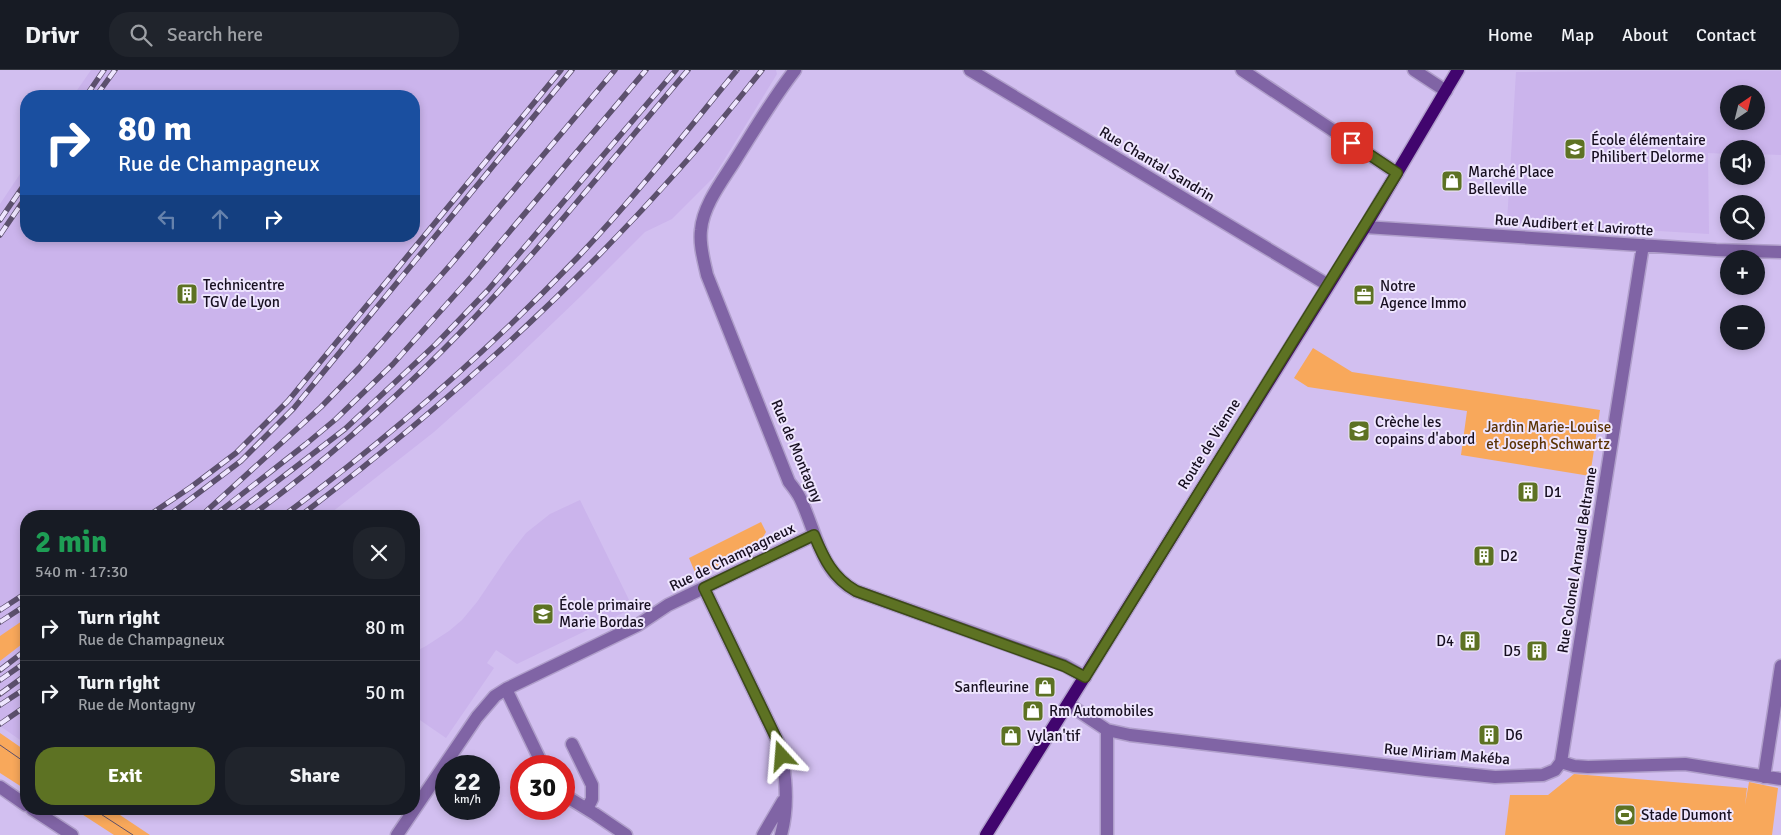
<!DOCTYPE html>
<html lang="en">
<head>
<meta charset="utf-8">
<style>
  :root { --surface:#171b24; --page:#20242c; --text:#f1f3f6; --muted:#9ea1a6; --line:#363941; --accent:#5d7223 }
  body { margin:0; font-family:Signika,sans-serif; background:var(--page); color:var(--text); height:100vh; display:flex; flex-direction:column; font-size:19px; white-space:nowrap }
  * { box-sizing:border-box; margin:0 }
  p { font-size:16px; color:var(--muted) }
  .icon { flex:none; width:28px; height:28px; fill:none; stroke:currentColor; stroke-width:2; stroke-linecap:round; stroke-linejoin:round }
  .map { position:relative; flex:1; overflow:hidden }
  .side { position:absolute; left:20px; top:440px; width:400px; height:305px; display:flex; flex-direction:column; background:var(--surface); border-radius:20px; box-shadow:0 2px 8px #0003 }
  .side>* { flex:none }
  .hud { position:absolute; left:20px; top:20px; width:400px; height:152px; border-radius:20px; box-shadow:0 2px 8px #0003; background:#1a4fa0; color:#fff; overflow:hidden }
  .needle { width:32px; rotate:35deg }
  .buttons { position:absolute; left:1720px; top:15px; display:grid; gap:10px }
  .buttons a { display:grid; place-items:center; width:45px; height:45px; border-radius:50%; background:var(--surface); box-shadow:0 2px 8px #0003; font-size:25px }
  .speed { position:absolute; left:435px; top:685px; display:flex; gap:10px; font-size:25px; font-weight:700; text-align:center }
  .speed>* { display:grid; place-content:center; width:65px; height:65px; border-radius:50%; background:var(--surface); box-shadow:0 2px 8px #0003; line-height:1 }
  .speed small { font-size:12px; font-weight:400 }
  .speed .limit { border:8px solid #d22; background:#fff; color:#111 }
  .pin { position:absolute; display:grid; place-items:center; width:42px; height:42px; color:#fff; margin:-21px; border-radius:10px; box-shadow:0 2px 8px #0006 }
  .me { position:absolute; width:55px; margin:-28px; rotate:341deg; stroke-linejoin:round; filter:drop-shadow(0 0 4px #0008) }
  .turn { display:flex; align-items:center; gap:18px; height:105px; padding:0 15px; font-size:22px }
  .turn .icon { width:65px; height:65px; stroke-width:2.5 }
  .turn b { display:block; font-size:35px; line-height:42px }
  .lanes { display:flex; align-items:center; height:48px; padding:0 15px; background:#0003; justify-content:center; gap:25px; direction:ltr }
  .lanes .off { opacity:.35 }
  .round { display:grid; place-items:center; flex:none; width:52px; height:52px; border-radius:20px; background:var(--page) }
  .headline { display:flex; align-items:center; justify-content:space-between; height:85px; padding:0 15px }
  h1 { font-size:30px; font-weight:700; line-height:38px; color:#1e9e55 }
  .button { display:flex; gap:10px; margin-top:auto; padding:10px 15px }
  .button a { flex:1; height:58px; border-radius:20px; background:var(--accent); color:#fff; font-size:20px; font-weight:700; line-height:58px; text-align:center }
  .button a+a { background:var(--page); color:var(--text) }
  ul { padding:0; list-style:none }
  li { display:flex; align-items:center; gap:15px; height:65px; padding:0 15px; border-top:1px solid var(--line) }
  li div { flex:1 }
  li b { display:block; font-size:19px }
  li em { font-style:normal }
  header { display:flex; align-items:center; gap:30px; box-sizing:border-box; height:70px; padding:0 25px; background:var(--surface); border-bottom:1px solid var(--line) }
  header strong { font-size:24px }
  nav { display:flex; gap:28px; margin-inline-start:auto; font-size:18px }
  .search { width:350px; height:45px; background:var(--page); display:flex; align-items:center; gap:12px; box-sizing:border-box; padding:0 18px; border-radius:20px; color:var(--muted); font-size:19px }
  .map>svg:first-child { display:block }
  .built { fill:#cbb4ec; fill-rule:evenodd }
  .green { fill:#f8a85b }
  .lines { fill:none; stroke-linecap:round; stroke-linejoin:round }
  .minor-casing { stroke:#b09fcb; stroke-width:15 }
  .major-casing { stroke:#b09fcb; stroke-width:15 }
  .minor { stroke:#8064a5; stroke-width:12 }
  .major { stroke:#41056e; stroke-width:12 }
  .tram { stroke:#5c506d; stroke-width:1 }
  .rail-casing { stroke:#5c506d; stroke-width:5.5 }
  .rail { stroke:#eee5fe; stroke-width:4; stroke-dasharray:11; stroke-linecap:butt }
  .route-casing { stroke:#3c4a17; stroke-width:12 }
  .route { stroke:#5d7223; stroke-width:9 }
  .labels { text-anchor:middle; stroke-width:4; stroke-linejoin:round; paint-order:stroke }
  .poi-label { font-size:15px; fill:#170f20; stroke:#eee5fe; text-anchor:start }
  .street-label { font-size:15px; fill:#170f20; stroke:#eee5fe }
  .park-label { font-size:15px; fill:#5a3204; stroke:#eee5fe }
</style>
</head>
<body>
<header>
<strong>Drivr</strong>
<div class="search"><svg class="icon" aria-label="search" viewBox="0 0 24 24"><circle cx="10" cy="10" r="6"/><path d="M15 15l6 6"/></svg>Search here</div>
<nav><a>Home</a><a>Map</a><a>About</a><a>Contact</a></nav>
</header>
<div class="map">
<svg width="1781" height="765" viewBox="0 0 1781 765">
  <rect width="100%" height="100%" fill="#d2bff0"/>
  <path class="built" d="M91,0H776L777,4L713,108L672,149L645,162L581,226L508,296L434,362L327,446H26V674L0,656V134L26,95V166H414V26H73Z
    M1615,1H1781V85L1756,84V79H1729V84L1708,83L1709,164L1507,152L1516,2ZM1729,24H1756V51H1729Z
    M580,430L633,538L517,594L496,580L487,593L494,598L446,668L414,646V582L426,576L449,561L462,550L477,532L508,486L526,463L550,444Z"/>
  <path class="green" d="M1313,278L1352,302L1600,340L1590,406L1461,385L1467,341L1308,317L1294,308Z
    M761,452L766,462L757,477L697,507L689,488Z
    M25,549L26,571L0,591V566Z
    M0,663L26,681L25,719L0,703Z
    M1574,704L1747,718L1745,735L1749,712L1778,718L1772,765H1505L1510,725H1548Z
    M74,739H111L150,765H114Z"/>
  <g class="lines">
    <g class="minor-casing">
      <path id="minor" d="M795,0C773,28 755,59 736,89C723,110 703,135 701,160C699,175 704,191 707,205L789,412C793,417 797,422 800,428C817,463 819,501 856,521L1064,595L1085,607
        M970,0L1328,215
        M1242,0L1397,103
        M1414,0L1446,21
        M1365,157L1716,180L1781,182
        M704,518L779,674C786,703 789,736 781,765
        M506,619L543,696
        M1068,634L1107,660L1130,665L1426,700L1495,707L1543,705L1555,700L1561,692
        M1107,660V765
        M572,674L592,715V729L587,739
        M1561,692L1643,175
        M1561,692L1574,696L1588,697L1685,694L1781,709
        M1764,707L1781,596
        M0,717L26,735
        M564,725L595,744L626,765
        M32,739L72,765
        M397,765L477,647L495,626L506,619L638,555L668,535L814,465
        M763,765L783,731"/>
    </g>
    <g class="major-casing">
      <path id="major" d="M986,765L1365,157L1458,0"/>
    </g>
    <use href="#minor" class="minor"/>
    <use href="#major" class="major"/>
    <path class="tram" d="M0,675L26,693
      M93,739L133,765"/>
    <g class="rail-casing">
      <path id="rail" d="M86,26L104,0
        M96,26L115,0
        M0,150L26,112
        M0,165L26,127
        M148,446L191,417L236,383L288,331L561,0
        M168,446L241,391L294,338L572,0
        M201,446L321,337L359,298L452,193L615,0
        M214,446L306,374L336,349L393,294L472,206L646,0
        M232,446L345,359L436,274L488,220L676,0
        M251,446C319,396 382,341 442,281C530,193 607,95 688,0
        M283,446C389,368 487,282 578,187C634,128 685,63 737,0
        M300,446C438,342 567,226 682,96C710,65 736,32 762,0
        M0,540L26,523
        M0,552L26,535
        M0,600L26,580
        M0,610L26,592
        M0,624L26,605
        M0,635L26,618
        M0,654L26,636"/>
    </g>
    <use href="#rail" class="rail"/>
  </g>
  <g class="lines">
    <g class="route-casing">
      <path id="route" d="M782,686L779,674L704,518L814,465C824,489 833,508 856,521L1064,596L1085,607L1397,103L1352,73"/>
    </g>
    <use href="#route" class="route"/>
  </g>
  <defs>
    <g id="school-square" transform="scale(1.125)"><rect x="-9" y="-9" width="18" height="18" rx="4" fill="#5d7223" stroke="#eee5fe"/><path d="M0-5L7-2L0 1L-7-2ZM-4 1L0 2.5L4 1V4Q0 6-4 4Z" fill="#fff"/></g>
    <g id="shop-square" transform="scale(1.125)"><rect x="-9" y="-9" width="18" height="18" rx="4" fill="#5d7223" stroke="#eee5fe"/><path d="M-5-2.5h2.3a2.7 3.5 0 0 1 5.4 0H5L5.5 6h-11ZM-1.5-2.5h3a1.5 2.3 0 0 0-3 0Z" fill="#fff"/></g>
    <g id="building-square" transform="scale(1.125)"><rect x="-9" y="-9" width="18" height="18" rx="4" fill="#5d7223" stroke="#eee5fe"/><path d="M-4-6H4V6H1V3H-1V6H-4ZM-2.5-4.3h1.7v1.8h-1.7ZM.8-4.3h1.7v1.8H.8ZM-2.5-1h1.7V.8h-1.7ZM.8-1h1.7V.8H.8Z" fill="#fff"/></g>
    <g id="office-square" transform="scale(1.125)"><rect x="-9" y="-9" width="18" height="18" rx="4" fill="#5d7223" stroke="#eee5fe"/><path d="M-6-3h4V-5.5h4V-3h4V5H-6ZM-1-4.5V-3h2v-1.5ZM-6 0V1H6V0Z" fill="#fff"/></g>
    <g id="stadium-square" transform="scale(1.125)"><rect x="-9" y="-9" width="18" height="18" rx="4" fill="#5d7223" stroke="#eee5fe"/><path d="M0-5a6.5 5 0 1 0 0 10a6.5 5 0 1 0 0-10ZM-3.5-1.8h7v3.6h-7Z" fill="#fff"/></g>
  </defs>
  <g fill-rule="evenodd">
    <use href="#school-square" x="1575" y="79"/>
    <use href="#shop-square" x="1452" y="111"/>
    <use href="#building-square" x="187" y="224"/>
    <use href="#office-square" x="1364" y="225"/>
    <use href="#school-square" x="1359" y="361"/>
    <use href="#building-square" x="1528" y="422"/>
    <use href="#building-square" x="1484" y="486"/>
    <use href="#school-square" x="543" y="544"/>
    <use href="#building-square" x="1470" y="571"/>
    <use href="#building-square" x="1537" y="581"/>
    <use href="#shop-square" x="1045" y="617"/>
    <use href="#shop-square" x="1033" y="641"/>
    <use href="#building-square" x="1489" y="665"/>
    <use href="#shop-square" x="1011" y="666"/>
    <use href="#stadium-square" x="1625" y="745"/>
  </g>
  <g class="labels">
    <g class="poi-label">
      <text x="1591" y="75">École élémentaire<tspan x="1591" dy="17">Philibert Delorme</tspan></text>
      <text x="1468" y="107">Marché Place<tspan x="1468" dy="17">Belleville</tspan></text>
      <text x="203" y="220">Technicentre<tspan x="203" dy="17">TGV de Lyon</tspan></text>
      <text x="1380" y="221">Notre<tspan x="1380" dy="17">Agence Immo</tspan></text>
      <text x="1375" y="357">Crèche les<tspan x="1375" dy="17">copains d'abord</tspan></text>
      <text x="1544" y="427">D1</text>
      <text x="1500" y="491">D2</text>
      <text x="559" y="540">École primaire<tspan x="559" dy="17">Marie Bordas</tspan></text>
      <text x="1454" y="576" text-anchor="end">D4</text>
      <text x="1521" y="586" text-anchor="end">D5</text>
      <text x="1029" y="622" text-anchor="end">Sanfleurine</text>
      <text x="1049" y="646">Rm Automobiles</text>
      <text x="1505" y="670">D6</text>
      <text x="1027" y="671">Vylan'tif</text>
      <text x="1641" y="750">Stade Dumont</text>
    </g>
    <g class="street-label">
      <text transform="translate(1157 94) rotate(31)" y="5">Rue Chantal Sandrin</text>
      <text transform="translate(1574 155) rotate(4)" y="5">Rue Audibert et Lavirotte</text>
      <text transform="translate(1209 374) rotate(-58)" y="5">Route de Vienne</text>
      <text transform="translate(797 381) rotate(67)" y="5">Rue de Montagny</text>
      <text transform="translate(732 487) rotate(-26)" y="5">Rue de Champagneux</text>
      <text transform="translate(1577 490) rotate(-81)" y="5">Rue Colonel Arnaud Beltrame</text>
      <text transform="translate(1447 684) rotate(5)" y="5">Rue Miriam Makéba</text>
    </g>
    <g class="park-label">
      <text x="1548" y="362">Jardin Marie-Louise<tspan x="1548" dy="17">et Joseph Schwartz</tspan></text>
    </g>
  </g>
</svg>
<div class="buttons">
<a><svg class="needle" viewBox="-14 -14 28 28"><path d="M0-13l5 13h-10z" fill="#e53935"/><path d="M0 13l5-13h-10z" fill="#9ea1a6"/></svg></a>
<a><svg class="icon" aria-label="sound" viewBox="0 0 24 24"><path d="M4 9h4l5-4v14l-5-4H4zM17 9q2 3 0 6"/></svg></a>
<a><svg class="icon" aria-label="search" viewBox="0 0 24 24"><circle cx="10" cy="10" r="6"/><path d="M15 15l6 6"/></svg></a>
<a>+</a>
<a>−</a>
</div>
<div class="speed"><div>22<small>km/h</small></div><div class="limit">30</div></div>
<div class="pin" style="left:1352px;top:73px;background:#d93025"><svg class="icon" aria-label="arrive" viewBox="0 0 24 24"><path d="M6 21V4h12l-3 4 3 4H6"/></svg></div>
<svg class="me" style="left:782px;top:686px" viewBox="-20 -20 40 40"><path d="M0-17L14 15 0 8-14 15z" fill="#5d7223" stroke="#fff" stroke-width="4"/></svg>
<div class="hud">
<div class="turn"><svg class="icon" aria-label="right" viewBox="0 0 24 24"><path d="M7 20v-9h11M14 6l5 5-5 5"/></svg><div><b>80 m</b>Rue de Champagneux</div></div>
<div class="lanes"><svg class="icon off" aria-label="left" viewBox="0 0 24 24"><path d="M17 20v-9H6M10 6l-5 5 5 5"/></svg><svg class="icon off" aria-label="ahead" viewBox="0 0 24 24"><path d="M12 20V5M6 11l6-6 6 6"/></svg><svg class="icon" aria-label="right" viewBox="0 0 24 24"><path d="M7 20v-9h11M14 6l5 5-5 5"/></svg></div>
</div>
<section class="side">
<div class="headline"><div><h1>2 min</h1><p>540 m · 17:30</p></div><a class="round"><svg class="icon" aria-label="close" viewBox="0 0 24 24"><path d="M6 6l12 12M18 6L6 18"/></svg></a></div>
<ul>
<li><svg class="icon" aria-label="right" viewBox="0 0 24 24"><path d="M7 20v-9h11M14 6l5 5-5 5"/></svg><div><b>Turn right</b><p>Rue de Champagneux</p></div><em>80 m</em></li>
<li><svg class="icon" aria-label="right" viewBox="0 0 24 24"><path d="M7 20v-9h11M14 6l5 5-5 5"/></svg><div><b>Turn right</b><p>Rue de Montagny</p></div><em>50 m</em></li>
</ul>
<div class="button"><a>Exit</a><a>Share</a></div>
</section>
</div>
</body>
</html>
